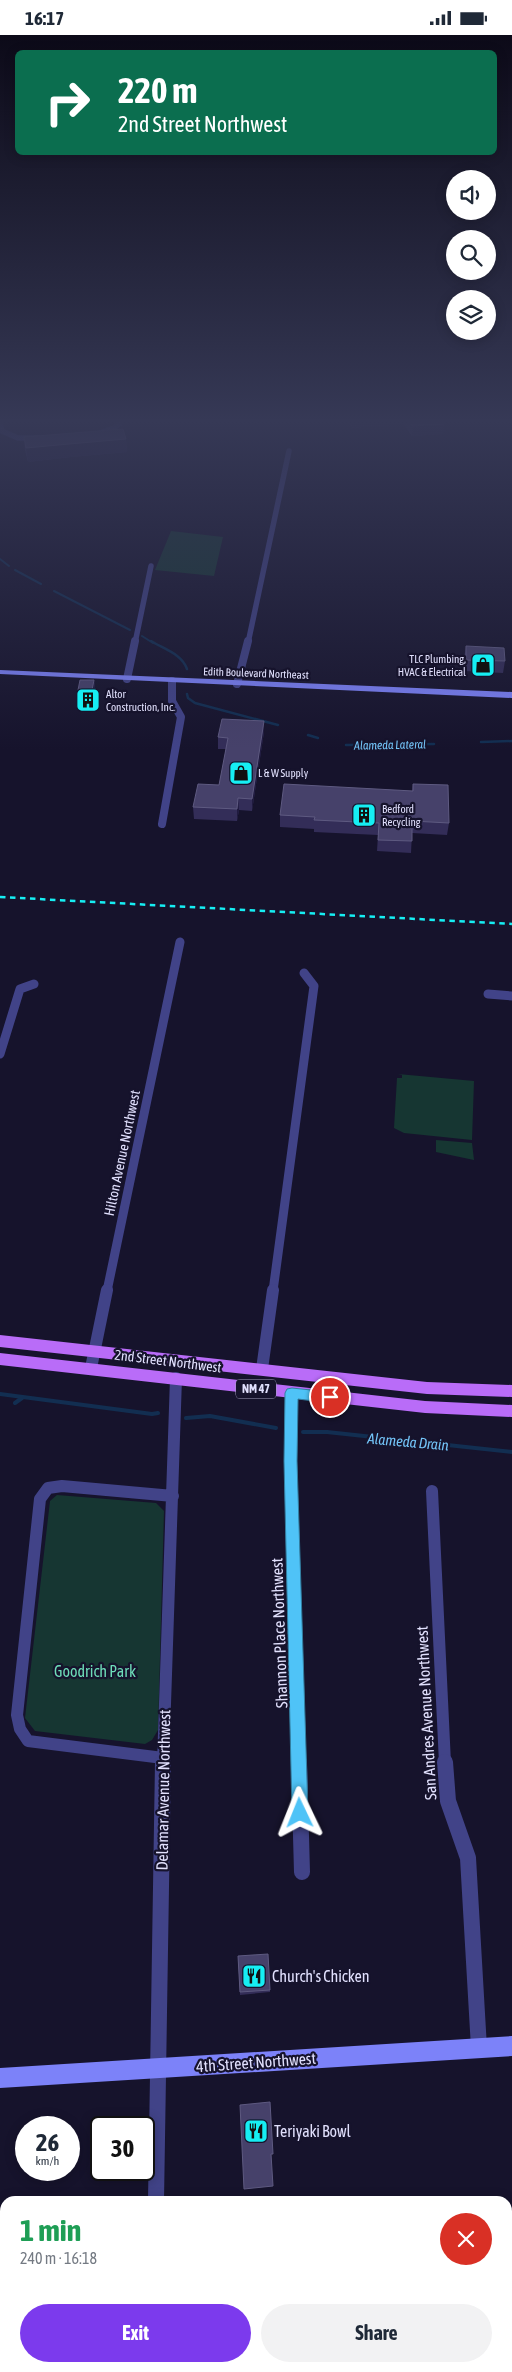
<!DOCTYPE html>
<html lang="en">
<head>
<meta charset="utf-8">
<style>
  :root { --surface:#fff; --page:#f2f2f3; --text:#1f2937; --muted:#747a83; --accent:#7c3aed }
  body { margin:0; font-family:"Asap Condensed",sans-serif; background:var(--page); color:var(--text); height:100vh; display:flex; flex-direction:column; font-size:19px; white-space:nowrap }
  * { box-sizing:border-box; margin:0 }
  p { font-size:16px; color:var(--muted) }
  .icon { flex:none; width:28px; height:28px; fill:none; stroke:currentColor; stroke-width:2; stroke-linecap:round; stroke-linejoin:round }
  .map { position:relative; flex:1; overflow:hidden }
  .drawer { position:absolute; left:0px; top:2161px; width:512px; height:176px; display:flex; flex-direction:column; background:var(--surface); border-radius:15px 15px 0 0; box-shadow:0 2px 12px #0003 }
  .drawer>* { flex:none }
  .hud { position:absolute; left:15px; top:15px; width:482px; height:105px; border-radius:8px; box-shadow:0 2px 12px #0003; background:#0b6e4f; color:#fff; overflow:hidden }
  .controls { position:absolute; left:446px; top:135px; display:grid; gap:10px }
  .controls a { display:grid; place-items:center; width:50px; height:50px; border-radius:50%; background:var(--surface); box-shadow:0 2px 12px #0003; font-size:25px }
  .speed { position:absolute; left:15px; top:2081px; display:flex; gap:10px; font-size:25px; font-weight:700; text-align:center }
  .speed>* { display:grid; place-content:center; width:65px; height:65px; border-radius:50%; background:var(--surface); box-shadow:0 2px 12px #0003; line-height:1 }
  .speed small { font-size:12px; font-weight:400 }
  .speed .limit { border:2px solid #111; border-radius:8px; background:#fff; color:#111 }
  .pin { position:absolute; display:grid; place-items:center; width:42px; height:42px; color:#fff; margin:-21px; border:2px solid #fff; border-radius:50%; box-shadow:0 1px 5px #0007 }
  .me { position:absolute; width:55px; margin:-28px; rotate:358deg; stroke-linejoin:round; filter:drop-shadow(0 0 4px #0008) }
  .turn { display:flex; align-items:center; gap:18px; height:105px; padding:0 20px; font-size:22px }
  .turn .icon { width:65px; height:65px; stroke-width:2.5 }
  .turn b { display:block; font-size:35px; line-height:42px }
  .round { display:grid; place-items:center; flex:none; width:52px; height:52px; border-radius:26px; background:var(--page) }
  .overview { display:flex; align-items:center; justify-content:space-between; height:85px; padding:0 20px }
  h1 { font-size:30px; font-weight:700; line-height:38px; color:#1e9e55 }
  .button { display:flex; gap:10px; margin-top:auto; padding:10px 20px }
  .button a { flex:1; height:58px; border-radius:30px; background:var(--accent); color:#fff; font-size:20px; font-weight:700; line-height:58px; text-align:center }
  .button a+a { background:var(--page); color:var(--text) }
  .status { display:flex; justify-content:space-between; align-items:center; height:35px; padding:0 25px; background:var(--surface); direction:ltr }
  .status svg { height:14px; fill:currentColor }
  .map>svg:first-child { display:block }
  .green { fill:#163632 }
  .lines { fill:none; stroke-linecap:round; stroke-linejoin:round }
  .stream-far2 { stroke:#122e51; stroke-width:2 }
  .stream-far1 { stroke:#122e51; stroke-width:2.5 }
  .stream { stroke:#122e51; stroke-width:4 }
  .street-far4 { stroke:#414388; stroke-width:5.5 }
  .street-far3 { stroke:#414388; stroke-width:8 }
  .street-far2 { stroke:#414388; stroke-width:9 }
  .street-far1 { stroke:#414388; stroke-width:12 }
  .street { stroke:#414388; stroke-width:16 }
  .secondary { fill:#7c82f9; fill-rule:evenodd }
  .primary { fill:#b96cf8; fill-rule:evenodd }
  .rail { stroke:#16eef3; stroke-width:2.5; stroke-dasharray:5.5 4.5; stroke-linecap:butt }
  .wall { fill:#332d58 }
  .shaded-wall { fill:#201b3f }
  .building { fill:#46416a; stroke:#5e5a81 }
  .route { fill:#4fc3f7; stroke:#337fa1 }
  .labels { text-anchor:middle; stroke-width:4.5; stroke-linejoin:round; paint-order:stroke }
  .far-poi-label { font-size:11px; fill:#e1e0fd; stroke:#16132c; text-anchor:start }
  .far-street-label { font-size:11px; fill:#e1e0fd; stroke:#16132c }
  .far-water-label { font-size:12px; font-style:italic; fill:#73c4f8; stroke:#16132c }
  .shield { fill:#16132c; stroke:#a4a2be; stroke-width:1 }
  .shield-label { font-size:12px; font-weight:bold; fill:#e1e0fd }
  .street-label { font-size:14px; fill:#e1e0fd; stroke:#16132c }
  .water-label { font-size:15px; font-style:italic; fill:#73c4f8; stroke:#16132c }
  .near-street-label { font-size:16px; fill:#e1e0fd; stroke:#16132c }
  .near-park-label { font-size:16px; fill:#6ddcb8; stroke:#16132c }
  .near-poi-label { font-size:16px; fill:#e1e0fd; stroke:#16132c; text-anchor:start }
</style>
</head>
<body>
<div class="status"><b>16:17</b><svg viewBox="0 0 49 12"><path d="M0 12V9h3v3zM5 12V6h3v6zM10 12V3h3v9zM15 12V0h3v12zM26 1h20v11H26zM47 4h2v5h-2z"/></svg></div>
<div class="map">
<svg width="512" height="2337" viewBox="0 0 512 2337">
  <rect width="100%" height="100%" fill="#16132c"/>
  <path class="green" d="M171,496L223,502L214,541L155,535Z
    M398,1039L474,1046L472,1105L404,1098L394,1093L397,1043H402V1040Z
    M436,1105L472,1108L474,1125L436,1117Z
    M57,1460L156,1468L164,1476L158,1695L152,1705L145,1709L35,1696L25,1683L50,1466Z"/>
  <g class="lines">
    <path class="stream-far2" d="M0,524L9,531
      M15,535L41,549
      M54,556L130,595
      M142,601L153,608"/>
    <path class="stream-far1" d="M151,606C164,614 182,619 187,634
      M187,659L188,663L195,668L278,690
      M308,700L318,703
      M481,707L512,706
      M346,710L434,709"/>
    <path class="stream" d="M0,1359L152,1379L158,1378
      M15,1368L22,1363
      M186,1383L210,1381L276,1393
      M303,1397H327L512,1417"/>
    <path class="street-far4" d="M0,389L2,396L18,403H38
      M97,399L114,393L120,388
      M135,608L151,531
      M248,608L289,416"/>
    <path class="street-far3" d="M127,644L135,606
      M237,649L248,606
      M162,789L181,682L172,666V646"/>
    <path class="street-far2" d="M488,959L512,961
      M0,1019L20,954L34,949
      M107,1256L180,907
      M273,1256L314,951L304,938"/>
    <path class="street-far1" d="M91,1333L107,1255
      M262,1334L273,1255
      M292,1358L290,1426L299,1728
      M432,1456L445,1728
      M163,1723L28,1706L20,1694L17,1680L40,1464L48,1453L62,1451L173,1461
      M163,1728L176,1343"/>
    <path class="street" d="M299,1727L302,1837
      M445,1727L448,1766L468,1823L479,2013
      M156,2166L163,1727
      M156,2337L157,2332"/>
    <path class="secondary" d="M0,635L512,657V663L0,639Z
      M512,2001V2021L0,2053V2033Z"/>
    <path class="primary" d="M0,1300L427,1347L512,1350V1362L427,1359L0,1312Z
      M0,1318L425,1366L512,1370V1382L425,1378L0,1330Z"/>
    <path class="rail" d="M0,862L512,889"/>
  </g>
  <path class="wall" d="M349,388H443L444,389L443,399L412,401L403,389L352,393Z
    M24,402L126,404L127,417L71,422L28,427L25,415Z
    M466,611L505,626L503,638L465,636L464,623Z
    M94,645L96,660L94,670H80L78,655Z
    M264,697L252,776L239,775L237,786L194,784L193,772L219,750L226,714H218V702Z
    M413,749L449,788L447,800L412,798L411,818L377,816L378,800L314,797V794L280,792V780L412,756Z
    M238,1921L270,1955V1957L240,1960Z"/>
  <path class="shaded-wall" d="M353,388H403V389L352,393Z
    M444,389L443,399L412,401L413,391Z
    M126,404L127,417L71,422L28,427L26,413L69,409Z
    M94,645L96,660L94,670L92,655Z
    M264,686V697L252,776V764Z
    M238,763L239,775L237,786V774Z"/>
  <path class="building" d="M410,388H443L444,389L413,391Z
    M123,394L126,404L69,409L26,413L24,402Z
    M466,611L504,613L505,626L466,625Z
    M80,645H94L92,655H78Z
    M222,684L264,686L252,764L238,763L237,774L193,772L198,749L219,750L228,703L218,702Z
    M284,749L413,756V749L448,750L449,788L412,786V806L378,805L379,788L314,785L315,782L280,780Z
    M268,1919L270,1955L240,1957L238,1921Z
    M270,2067L273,2119H271L273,2151L244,2154L240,2070Z"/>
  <linearGradient id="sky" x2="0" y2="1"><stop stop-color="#0c0a18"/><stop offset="0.54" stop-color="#363956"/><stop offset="1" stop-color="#363956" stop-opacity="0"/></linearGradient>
  <rect width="512" height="715" fill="url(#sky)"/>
  <path class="route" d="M292,1353L330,1357L335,1358L336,1362L335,1366L330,1368L298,1364L297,1426L308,1778L306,1784L300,1786L295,1784L292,1778L284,1426L285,1358L287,1354Z"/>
  <defs>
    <g id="shop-square" transform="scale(1.25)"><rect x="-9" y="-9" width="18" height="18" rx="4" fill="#16eef3" stroke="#16132c"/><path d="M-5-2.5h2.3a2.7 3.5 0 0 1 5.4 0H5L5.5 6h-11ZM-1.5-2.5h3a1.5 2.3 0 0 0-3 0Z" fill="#111"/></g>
    <g id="building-square" transform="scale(1.25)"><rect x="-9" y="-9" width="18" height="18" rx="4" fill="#16eef3" stroke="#16132c"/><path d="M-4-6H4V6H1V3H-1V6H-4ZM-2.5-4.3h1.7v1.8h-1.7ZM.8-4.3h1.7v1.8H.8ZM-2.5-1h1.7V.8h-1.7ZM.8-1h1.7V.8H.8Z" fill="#111"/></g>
    <g id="restaurant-square" transform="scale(1.25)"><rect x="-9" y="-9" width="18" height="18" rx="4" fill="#16eef3" stroke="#16132c"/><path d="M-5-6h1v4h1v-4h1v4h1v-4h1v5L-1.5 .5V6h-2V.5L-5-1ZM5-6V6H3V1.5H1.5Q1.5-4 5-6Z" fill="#111"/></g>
  </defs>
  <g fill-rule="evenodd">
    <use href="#shop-square" x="483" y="630"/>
    <use href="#building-square" x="88" y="665"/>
    <use href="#shop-square" x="241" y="738"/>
    <use href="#building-square" x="364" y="780"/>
    <use href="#restaurant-square" x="254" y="1941"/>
    <use href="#restaurant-square" x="256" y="2096"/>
  </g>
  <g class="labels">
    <g class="far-poi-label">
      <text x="466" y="628" text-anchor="end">TLC Plumbing,<tspan x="466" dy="13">HVAC &amp; Electrical</tspan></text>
      <text x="106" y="663">Altor<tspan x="106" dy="13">Construction, Inc.</tspan></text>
      <text x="258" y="742">L &amp; W Supply</text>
      <text x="382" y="778">Bedford<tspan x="382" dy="13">Recycling</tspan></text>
    </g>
    <g class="far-street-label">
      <text transform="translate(256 638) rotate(2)" y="4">Edith Boulevard Northeast</text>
    </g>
    <g class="far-water-label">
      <text transform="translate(390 710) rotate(-1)" y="4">Alameda Lateral</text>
    </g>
    <rect class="shield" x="236" y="1344.5" width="40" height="19" rx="4"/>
    <g class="shield-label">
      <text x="256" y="1358">NM 47</text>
    </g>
    <g class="street-label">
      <text transform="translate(122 1118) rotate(-78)" y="5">Hilton Avenue Northwest</text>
      <text transform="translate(168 1326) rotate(7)" y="5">2nd Street Northwest</text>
    </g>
    <g class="water-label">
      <text transform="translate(408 1407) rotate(5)" y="5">Alameda Drain</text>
    </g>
    <g class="near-street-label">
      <text transform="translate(279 1598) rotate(-92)" y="6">Shannon Place Northwest</text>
      <text transform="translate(426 1678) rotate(-93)" y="6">San Andres Avenue Northwest</text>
      <text transform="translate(163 1755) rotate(-89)" y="6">Delamar Avenue Northwest</text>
      <text transform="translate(256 2027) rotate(-4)" y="6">4th Street Northwest</text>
    </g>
    <g class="near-park-label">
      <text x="95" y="1642">Goodrich Park</text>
    </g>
    <g class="near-poi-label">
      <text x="272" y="1947">Church's Chicken</text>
      <text x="274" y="2102">Teriyaki Bowl</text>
    </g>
  </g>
</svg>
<div class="controls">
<a><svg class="icon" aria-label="sound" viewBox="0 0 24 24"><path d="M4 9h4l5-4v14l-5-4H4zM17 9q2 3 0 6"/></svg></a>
<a><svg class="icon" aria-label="search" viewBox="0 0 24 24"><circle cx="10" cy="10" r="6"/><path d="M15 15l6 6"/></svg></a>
<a><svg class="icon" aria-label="layers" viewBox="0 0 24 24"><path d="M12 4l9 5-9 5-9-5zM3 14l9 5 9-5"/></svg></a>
</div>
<div class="speed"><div>26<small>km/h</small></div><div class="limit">30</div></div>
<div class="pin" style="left:330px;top:1362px;background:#d93025"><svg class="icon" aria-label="arrive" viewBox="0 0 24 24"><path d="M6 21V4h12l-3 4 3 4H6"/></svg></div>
<svg class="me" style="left:300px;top:1778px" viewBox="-20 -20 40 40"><path d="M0-17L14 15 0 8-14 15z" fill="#4fc3f7" stroke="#fff" stroke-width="4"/></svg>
<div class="hud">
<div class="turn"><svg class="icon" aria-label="right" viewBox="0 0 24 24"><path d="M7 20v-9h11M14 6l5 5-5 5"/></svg><div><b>220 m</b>2nd Street Northwest</div></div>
</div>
<section class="drawer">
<div class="overview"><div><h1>1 min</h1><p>240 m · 16:18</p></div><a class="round" style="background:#d93025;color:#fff"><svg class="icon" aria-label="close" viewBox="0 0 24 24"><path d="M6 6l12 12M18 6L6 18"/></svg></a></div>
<div class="button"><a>Exit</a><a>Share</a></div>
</section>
</div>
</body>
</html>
